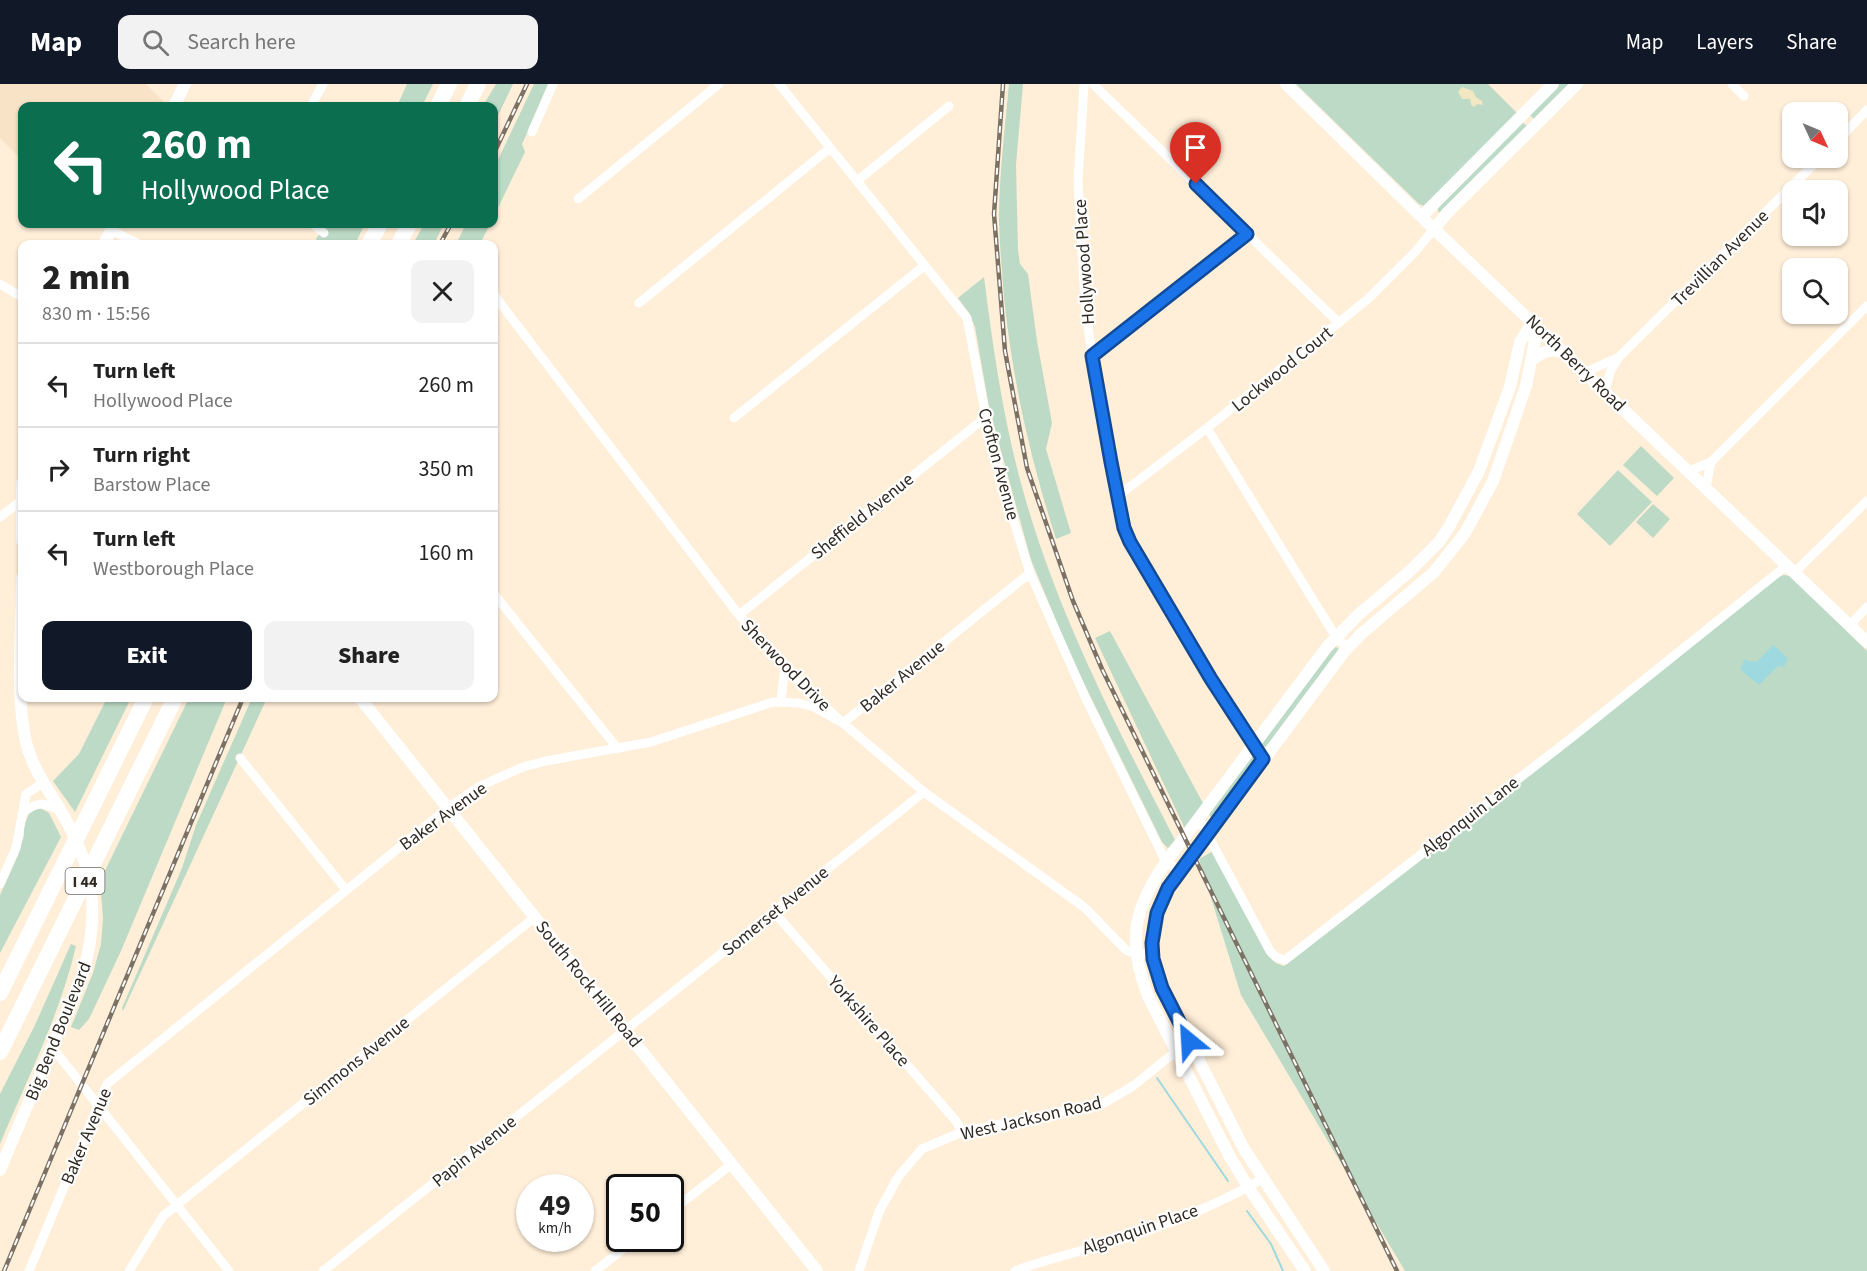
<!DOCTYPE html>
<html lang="en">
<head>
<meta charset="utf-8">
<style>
  :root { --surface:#fff; --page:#f2f2f2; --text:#222; --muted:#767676; --line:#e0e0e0; --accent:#111827 }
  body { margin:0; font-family:"Source Sans 3",sans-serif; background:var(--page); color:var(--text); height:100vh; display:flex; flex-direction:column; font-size:22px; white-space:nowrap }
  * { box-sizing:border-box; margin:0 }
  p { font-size:20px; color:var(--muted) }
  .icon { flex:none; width:33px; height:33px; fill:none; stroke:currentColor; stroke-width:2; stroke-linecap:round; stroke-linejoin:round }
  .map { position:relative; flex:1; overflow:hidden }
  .side { position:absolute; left:18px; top:156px; width:480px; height:462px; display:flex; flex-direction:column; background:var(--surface); border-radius:12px; box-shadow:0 2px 4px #0004 }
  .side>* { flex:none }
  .top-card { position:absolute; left:18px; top:18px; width:480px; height:126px; border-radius:12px; box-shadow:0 2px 4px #0004; background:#0b6e4f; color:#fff; overflow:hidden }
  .needle { width:39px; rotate:134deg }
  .buttons { position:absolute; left:1782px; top:18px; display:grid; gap:12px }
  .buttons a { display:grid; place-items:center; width:66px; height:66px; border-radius:12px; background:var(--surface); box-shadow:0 2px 4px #0004; font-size:30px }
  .speed { position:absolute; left:516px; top:1090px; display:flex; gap:12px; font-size:30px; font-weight:700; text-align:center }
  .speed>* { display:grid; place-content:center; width:78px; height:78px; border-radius:50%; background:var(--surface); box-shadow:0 2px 4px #0004; line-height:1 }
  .speed small { font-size:15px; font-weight:400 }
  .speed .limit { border:3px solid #111; border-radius:9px; background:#fff; color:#111 }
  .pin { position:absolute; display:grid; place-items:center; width:51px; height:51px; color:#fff; margin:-62px -26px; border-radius:50% 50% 50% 0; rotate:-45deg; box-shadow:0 0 6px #0007 }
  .pin .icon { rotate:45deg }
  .me { position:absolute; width:66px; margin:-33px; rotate:333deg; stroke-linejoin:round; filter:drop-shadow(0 0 4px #0008) }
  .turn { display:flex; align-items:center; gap:21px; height:126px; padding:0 24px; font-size:27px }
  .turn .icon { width:78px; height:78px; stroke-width:2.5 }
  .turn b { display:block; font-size:42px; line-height:51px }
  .round { display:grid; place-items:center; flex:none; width:63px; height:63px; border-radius:12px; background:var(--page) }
  .overview { display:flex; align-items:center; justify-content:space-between; height:102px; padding:0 24px }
  h1 { font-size:36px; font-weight:800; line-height:45px }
  .button { display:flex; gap:12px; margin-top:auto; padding:12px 24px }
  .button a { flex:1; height:69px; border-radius:12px; background:var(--accent); color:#fff; font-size:24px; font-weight:800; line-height:69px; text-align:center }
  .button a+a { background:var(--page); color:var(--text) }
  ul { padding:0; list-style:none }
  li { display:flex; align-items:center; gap:18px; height:84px; padding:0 24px; border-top:2px solid var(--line) }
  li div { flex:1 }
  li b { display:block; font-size:22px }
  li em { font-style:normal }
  header { display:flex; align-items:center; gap:36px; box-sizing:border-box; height:84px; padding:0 30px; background:var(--accent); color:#fff }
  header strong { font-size:28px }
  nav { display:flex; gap:33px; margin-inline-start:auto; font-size:21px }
  .search { width:420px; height:54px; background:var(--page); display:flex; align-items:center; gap:15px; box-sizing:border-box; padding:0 21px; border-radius:12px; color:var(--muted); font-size:22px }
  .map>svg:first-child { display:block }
  .built { fill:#f8e3c6 }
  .green { fill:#bcdac5 }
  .sand { fill:#f1e7c2 }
  .water { fill:#9dd9de }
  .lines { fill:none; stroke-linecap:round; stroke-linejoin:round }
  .stream { stroke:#9dd9de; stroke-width:2 }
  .street { stroke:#fff; stroke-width:9 }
  .secondary { stroke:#fff; stroke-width:12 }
  .highway { stroke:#fff; stroke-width:16 }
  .rail-casing { stroke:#7b7164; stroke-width:4.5 }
  .rail { stroke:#fefefe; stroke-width:2; stroke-dasharray:7; stroke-linecap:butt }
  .route-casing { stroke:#114b97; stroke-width:15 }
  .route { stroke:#1a73e8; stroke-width:10 }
  .labels { text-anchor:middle; stroke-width:4.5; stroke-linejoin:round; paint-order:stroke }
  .shield { fill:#fefefe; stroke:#6d6963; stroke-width:1.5 }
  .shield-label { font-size:16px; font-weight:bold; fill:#2f2921 }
  .street-label { font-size:18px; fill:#2f2921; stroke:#fefefe }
</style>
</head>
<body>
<header>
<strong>Map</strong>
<div class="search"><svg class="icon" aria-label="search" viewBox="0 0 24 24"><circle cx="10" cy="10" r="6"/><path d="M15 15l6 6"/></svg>Search here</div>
<nav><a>Map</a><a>Layers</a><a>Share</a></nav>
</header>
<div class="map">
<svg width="1867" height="1187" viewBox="0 0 1867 1187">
  <rect width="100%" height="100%" fill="#ffeed8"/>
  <path class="built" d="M0,0H146L168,22H22V76L0,54Z"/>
  <path class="green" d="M407,0H433L422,22H397Z
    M496,0H513L494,40V22H483Z
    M534,0H550L522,60L525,68L494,132V84Z
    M1009,0H1023L1016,81L1018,166L1020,180L1028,190L1037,257L1052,339L1046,365L1071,449L1056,455C1030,373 1013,299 1004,214C1002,185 999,156 999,128C1000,85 1005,42 1009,0Z
    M1296,0H1488L1518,30L1424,122L1419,120Z
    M1559,0H1572L1535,36L1529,30Z
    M1521,37L1528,43L1440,129L1438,127V123Z
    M326,140H365L355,160H318L316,155Z
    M424,140H444L434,160H413Z
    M466,140H490L480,160H456Z
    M984,193C993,264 1003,334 1022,403C1056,527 1116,642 1175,756L1168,764L1162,758L1073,577L1031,476L989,323L975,243L969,229L958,214Z
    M1641,362L1674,394L1657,412L1623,381Z
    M1618,386L1652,418L1610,462L1577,430Z
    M1653,420L1670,435L1653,454L1636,438Z
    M1784,491L1790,492L1867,567V1187H1405L1241,911L1199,775L1213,767L1268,872L1276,879L1284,882L1657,590L1777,493Z
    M1110,547L1204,721L1185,745L1095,554Z
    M1335,562L1339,565L1266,663L1263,662L1262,659Z
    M107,614H131L75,728L53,697L79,670Z
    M189,614H227L121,867L89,935L79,946L71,943L93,889L101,860L103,834L100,797Z
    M252,614H267L123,927L122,924L182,784L196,741Z
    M1252,672L1256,675V677L1212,735L1209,730Z
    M40,724L49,729L61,753L0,869V811L18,771L24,752V742L30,727Z
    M71,860L76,862C60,931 27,995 0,1060V1010L35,941Z"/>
  <path class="sand" d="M1462,3L1473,7L1476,13L1482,17L1483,21L1477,20L1474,23L1471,21L1470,15H1462L1458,8Z"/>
  <path class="water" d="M1773,561L1788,574L1784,583L1778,582L1759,601L1740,585L1744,576L1757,578Z"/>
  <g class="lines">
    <path class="stream" d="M1157,994L1228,1097
      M1247,1127L1271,1160L1283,1187"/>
    <path class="street" d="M779,0L967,234L986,333L1007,415L1030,489L1086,615L1166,778L1180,787
      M1084,0L1078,97L1085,219L1092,272L1111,378L1124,444L1136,471L1263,675
      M1093,0L1339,239
      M1732,0L1744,12
      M311,22L323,0
      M532,48L553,0
      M1838,56L1867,26
      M857,97L949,22
      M578,115L719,0
      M313,140L324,149
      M111,146L139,160
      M0,200L22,213
      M494,211L739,531L805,604L843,639L924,708L1084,823L1126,866L1136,870L1152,869
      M639,219L830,64
      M1092,272L1247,150
      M1619,273L1820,74
      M1586,288L1619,273L1610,288L1605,307
      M734,334L924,182
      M1207,344L1336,553L1348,564
      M1711,378L1867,222
      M1689,387L1711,378L1706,403
      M1118,412L1207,344L1368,215L1415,168L1434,145
      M0,433L22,416
      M1794,489L1867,417
      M494,510L618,665
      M739,531L986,333
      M1850,541L1867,523
      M781,617L785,582
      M240,674L346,806
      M22,729C39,717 42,718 60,727
      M1199,735L1270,867L1276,873L1285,876L1575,651L1786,482
      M0,800L16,764L26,710L43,699
      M774,828L956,1037L962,1048
      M52,963L229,1187
      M670,1128L732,1080
      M29,1187L107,1000L448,724L480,702L523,683L546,677L651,658L773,618L799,619L814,623L843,639L1030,489
      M129,1187L163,1132L535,833
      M323,1187L924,708
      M595,1187L636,1155
      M859,1187L879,1128L898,1093L922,1065L962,1048L1104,1019L1133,1002L1189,957
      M1015,1187C1051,1173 1089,1166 1126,1154C1171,1139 1221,1119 1262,1095"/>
    <path class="secondary" d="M1286,0L1434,145L1867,558
      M174,22L185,0
      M1422,132L1553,0
      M1434,145L1447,129L1577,0
      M104,160L114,140
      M1532,276C1543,267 1552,264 1566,269
      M22,399V457
      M360,614L817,1187
      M0,1086L83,889C102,823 92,777 56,719C45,701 31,680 26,658C15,610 22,545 22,494
      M1305,1187L1248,1103L1230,1073L1148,912C1127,858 1133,825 1166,778L1327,563L1358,531L1410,487L1439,458L1449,443L1479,387L1510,303L1520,258L1533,238
      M1324,1187L1244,1065L1162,904L1153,875L1152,859L1157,829L1168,804L1344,568L1360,551L1434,488L1465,449L1493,397L1526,302L1535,256L1533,238"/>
    <path class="highway" d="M438,22L449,0
      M467,22L478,0
      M369,160L380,140
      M399,160L409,140
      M0,909L146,614
      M0,968L175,614"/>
    <g class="rail-casing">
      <path id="rail" d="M1003,0L994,130L1005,267L1027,384L1073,517L1102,585L1397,1187
        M494,69L527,0
        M440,160L451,140
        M4,1187L243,614"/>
    </g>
    <use href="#rail" class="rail"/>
  </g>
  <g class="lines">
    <g class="route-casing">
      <path id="route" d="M1189,957L1162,904L1153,875L1152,859L1157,829L1168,804L1263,675L1211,595L1130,458L1124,444L1111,378L1092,272L1247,150L1196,100"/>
    </g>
    <use href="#route" class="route"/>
  </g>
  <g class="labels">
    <rect class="shield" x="65.5" y="784" width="39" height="26" rx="4.5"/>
    <g class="shield-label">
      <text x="85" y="803">I 44</text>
    </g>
    <g class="street-label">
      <text transform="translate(1720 174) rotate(-45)" y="6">Trevillian Avenue</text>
      <text transform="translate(1084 178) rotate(-94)" y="6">Hollywood Place</text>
      <text transform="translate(1576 279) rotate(44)" y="6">North Berry Road</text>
      <text transform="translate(1282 285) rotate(-39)" y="6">Lockwood Court</text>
      <text transform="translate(999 380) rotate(75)" y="6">Crofton Avenue</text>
      <text transform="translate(862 432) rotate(-39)" y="6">Sheffield Avenue</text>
      <text transform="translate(786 581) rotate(46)" y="6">Sherwood Drive</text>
      <text transform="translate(902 592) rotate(-39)" y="6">Baker Avenue</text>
      <text transform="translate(443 732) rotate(-36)" y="6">Baker Avenue</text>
      <text transform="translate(1470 732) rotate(-38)" y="6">Algonquin Lane</text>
      <text transform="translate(775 827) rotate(-39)" y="6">Somerset Avenue</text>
      <text transform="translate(589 900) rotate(51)" y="6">South Rock Hill Road</text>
      <text transform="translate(869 937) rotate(49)" y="6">Yorkshire Place</text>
      <text transform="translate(58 947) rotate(-68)" y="6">Big Bend Boulevard</text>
      <text transform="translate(356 977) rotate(-39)" y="6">Simmons Avenue</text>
      <text transform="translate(1031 1034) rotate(-13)" y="6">West Jackson Road</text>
      <text transform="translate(86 1052) rotate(-67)" y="6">Baker Avenue</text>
      <text transform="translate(474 1067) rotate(-39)" y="6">Papin Avenue</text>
      <text transform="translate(1140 1145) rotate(-19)" y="6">Algonquin Place</text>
    </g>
  </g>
</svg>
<div class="buttons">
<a><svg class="needle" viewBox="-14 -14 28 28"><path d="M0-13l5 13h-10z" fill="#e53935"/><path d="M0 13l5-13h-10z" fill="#767676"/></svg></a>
<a><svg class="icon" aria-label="sound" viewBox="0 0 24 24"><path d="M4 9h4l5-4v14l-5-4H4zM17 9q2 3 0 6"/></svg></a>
<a><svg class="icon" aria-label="search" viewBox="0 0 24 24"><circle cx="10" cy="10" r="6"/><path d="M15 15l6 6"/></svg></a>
</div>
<div class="speed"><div>49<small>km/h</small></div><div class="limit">50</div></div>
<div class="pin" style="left:1196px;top:100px;background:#d93025"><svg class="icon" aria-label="arrive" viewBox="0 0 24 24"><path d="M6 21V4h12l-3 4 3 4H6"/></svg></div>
<svg class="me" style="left:1189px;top:957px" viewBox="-20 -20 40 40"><path d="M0-17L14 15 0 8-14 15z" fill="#1a73e8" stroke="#fff" stroke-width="4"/></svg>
<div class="top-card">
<div class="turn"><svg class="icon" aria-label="left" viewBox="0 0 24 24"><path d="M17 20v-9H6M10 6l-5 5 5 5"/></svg><div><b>260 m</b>Hollywood Place</div></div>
</div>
<section class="side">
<div class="overview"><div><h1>2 min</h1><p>830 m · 15:56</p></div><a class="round"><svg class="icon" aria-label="close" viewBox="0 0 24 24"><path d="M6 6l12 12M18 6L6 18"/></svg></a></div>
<ul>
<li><svg class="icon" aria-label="left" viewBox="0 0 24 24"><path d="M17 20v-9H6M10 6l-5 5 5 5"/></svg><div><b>Turn left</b><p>Hollywood Place</p></div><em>260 m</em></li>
<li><svg class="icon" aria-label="right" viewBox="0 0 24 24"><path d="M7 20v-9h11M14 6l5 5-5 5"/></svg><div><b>Turn right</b><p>Barstow Place</p></div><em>350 m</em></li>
<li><svg class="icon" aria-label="left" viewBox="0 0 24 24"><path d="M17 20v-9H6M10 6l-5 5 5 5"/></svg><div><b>Turn left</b><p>Westborough Place</p></div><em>160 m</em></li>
</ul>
<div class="button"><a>Exit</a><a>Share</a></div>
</section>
</div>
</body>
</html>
